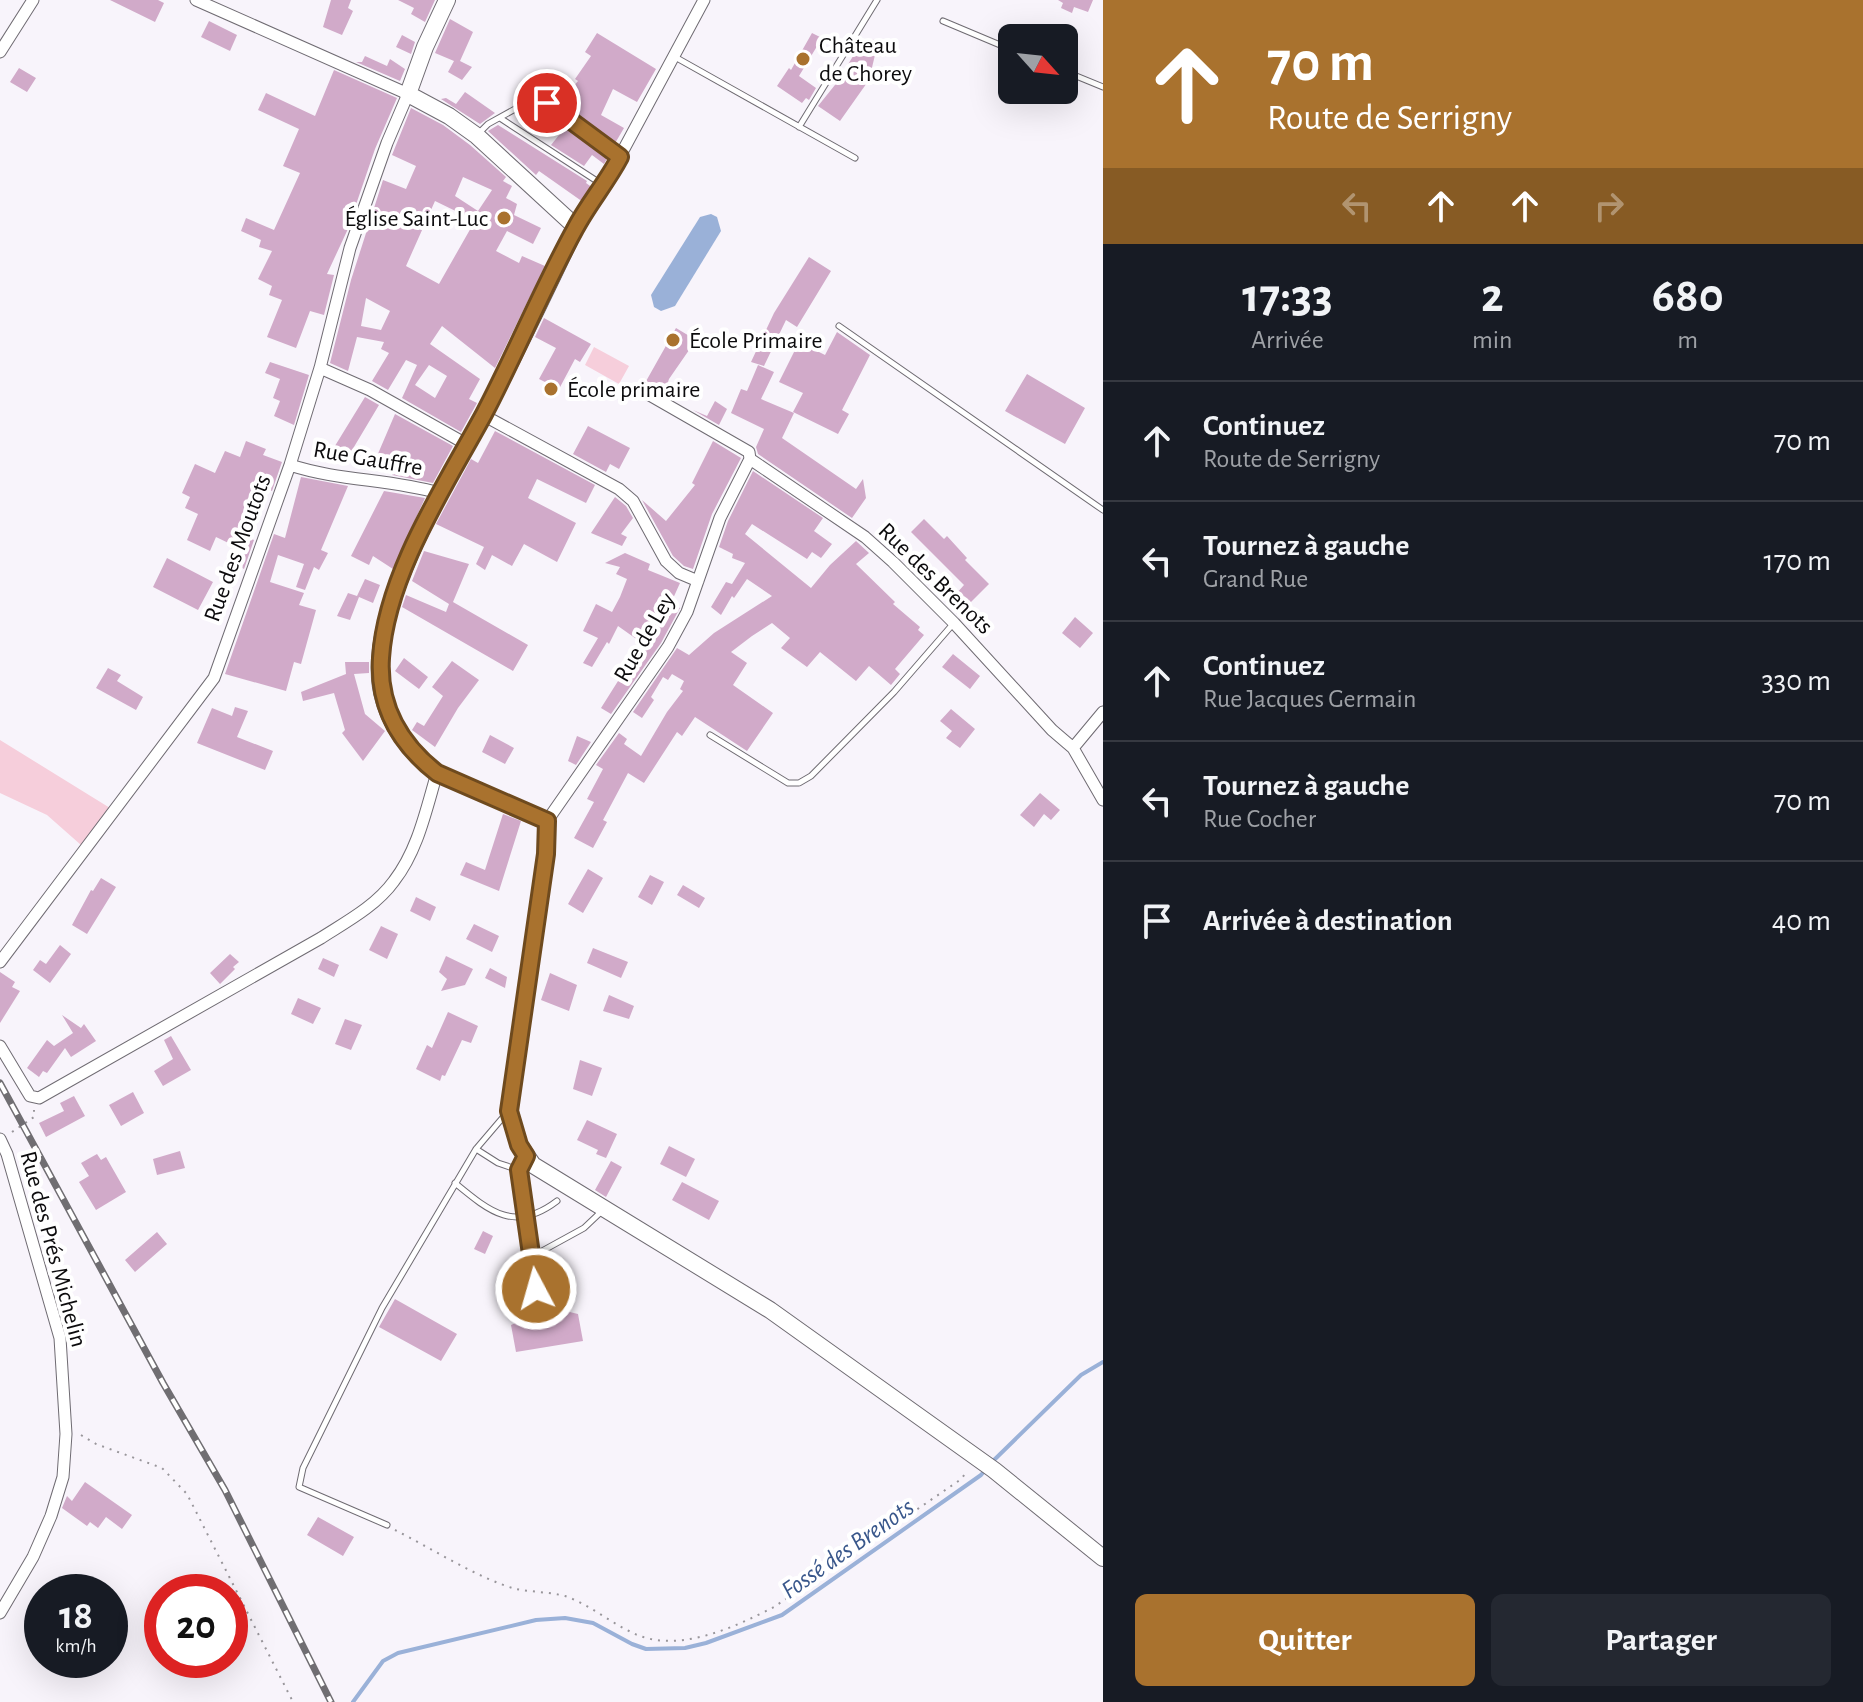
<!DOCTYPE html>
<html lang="fr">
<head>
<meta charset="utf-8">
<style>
  :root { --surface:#171b24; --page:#242831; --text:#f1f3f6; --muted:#9ea1a6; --line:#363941; --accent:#a9722e }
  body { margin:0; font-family:"Alegreya Sans",sans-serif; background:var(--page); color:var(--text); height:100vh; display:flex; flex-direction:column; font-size:30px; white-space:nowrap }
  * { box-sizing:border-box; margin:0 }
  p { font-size:26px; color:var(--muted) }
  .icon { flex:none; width:44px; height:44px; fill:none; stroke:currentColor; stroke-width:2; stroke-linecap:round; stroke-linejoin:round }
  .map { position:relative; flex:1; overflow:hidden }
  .side { display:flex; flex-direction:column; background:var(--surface); width:760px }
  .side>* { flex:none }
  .guide { background:#a9722e; color:#fff; overflow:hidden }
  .needle { width:52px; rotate:117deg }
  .controls { position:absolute; left:998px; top:24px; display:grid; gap:16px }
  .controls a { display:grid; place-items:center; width:80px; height:80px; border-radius:12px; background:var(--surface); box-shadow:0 8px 32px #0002; font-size:40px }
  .speed { position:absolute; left:24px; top:1574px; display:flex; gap:16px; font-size:40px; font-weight:700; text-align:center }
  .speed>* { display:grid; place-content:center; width:104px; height:104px; border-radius:50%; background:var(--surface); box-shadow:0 8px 32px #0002; line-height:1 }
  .speed small { font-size:20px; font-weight:400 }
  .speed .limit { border:12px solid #d22; background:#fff; color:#111 }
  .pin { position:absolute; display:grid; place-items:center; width:68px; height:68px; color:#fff; margin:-34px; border:4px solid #fff; border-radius:50%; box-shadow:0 2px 8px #0007 }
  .me { position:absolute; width:88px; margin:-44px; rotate:354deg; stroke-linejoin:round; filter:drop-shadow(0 0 6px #0008) }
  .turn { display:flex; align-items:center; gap:28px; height:168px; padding:0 32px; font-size:36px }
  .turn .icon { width:104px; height:104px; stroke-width:2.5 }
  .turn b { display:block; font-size:56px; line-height:68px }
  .lanes { display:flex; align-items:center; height:76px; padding:0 32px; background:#0003; justify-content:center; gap:40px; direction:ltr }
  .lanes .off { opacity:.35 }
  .eta { display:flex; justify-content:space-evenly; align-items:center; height:136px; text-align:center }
  .eta b { font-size:48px; font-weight:700; line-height:56px }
  .action { display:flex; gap:16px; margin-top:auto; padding:16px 32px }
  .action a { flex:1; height:92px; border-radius:12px; background:var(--accent); color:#fff; font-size:32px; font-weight:700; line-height:92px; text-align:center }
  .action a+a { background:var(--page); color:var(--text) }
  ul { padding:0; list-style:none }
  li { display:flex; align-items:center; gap:24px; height:120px; padding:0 32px; border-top:2px solid var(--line) }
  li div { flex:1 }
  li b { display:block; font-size:30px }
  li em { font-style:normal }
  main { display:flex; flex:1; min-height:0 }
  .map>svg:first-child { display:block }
  .green { fill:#f6cedb }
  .water { fill:#9ab1d8 }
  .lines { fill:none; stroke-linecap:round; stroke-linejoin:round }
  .stream { stroke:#9ab1d8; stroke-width:4 }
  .building { fill:#d1aac9; fill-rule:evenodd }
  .lane-casing { stroke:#6f6b72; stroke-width:7 }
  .street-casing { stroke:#6f6b72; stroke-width:13 }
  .secondary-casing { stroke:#6f6b72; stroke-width:18 }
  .path { stroke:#99969b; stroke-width:2; stroke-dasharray:2 6; stroke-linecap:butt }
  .lane { stroke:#fff; stroke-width:5 }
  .street { stroke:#fff; stroke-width:11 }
  .secondary { stroke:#fff; stroke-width:16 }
  .rail-casing { stroke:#706e72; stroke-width:7 }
  .rail { stroke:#fff; stroke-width:4; stroke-dasharray:12; stroke-linecap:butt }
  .route-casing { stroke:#6e4a1e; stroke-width:20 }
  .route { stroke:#a9722e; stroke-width:14 }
  .poi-dot { fill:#a9722e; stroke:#fff; stroke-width:3 }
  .labels { text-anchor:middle; stroke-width:8; stroke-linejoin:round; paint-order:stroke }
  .poi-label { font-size:24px; fill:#0c0b0d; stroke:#fff; text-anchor:start }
  .street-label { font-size:24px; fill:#0c0b0d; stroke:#fff }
  .water-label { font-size:26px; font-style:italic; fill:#39578b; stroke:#fff }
</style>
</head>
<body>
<main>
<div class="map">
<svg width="1103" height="1702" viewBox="0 0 1103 1702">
  <rect width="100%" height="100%" fill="#f8f4fb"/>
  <path class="green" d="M594,347L629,366L619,384L585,365Z
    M0,740L110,808L81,845L47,815L0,793Z"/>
  <path class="water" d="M711,214L717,217L721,231L675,306L661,311L654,307L651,295L700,217Z"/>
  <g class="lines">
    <path class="stream" d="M992,1462L1081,1375L1103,1362
      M353,1702L383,1661L398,1653L536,1620L565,1618L593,1623L632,1644L646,1649L685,1648L706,1643L782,1615L981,1475L987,1468"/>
  </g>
  <path class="building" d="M110,0H158L164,3L155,22Z
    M331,0H351L348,8L353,11L342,35L323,27Z
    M398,0H435L425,22L411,14L414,8Z
    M1058,0H1093L1088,12L1074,7L1072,13L1061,8L1063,3Z
    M450,19L473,32L460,61L472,67L462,80L448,72L454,61L435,53Z
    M209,21L237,35L230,51L201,37Z
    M597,33L656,69L637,102L613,89L601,115L624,128L614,145L558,104L578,81L575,79L591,56L585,52Z
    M812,33L822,38L799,76L816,88L809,100L806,98L802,103L777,86L789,68L791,70Z
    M402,35L415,42L411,54L396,47Z
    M867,39L885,41L883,57L875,55L869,80L840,121L818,106L847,70L845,69L862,42Z
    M365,56L387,66L390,59L405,69L400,81L356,62H362Z
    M19,68L36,78L27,92L10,82Z
    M334,70L397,98L375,149L347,231L327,274L334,275L324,315L310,311L296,348L267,337L282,300L269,295L272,286L258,279L272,251L259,247L261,240L241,231L246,218L274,230L300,173L283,166L299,129L258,110L266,93L315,116Z
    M465,92L495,113L480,124L441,99L446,98L456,104Z
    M411,108L443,125L470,145L506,177L503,181L512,186L506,198L517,204L514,215L541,228L533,244L507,231L496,251L519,263L522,256L545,266L495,368L442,326L430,344L480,379L469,399L477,403L461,432L402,398L417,365L406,360L388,390L372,381L389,353L381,349L384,342L357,337L348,371L330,363L351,280L383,180L406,189L416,166L392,155ZM463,177L492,190L478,211L455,196ZM435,201L472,219L469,224L472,226L439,284L406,266ZM366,298L390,311L381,330L361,326ZM429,365L447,376L435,398L415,385Z
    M498,125L587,181L586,183L593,188L583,202L539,171L536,175L488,131Z
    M567,125L609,155L604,164L592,155L584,166L551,145Z
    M809,257L831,271L797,327L786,320L764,366L751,362L774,313Z
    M544,318L591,344L580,362L575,359L559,389L539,379L556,348L535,337Z
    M676,328L696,340L669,379L667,385L669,387L666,394L645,383Z
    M837,332L870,355L842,410L849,414L838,434L793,412L803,393L779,382L799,342L825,355Z
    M270,362L309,375L294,425L274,416L280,401L273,398L280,379L265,373Z
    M758,365L774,372L761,399L794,413L782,438L856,489L863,479L866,498L852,518L758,454L756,447L764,429L731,413L741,389L747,391Z
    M1027,374L1085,408L1065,444L1005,411Z
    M365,397L379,405L345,462L330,454Z
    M715,401L727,409L719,425L693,410L707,416Z
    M395,414L453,446L433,483L392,475L393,472L381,467L384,460L377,456Z
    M588,426L630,448L619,469L610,464L606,472L573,454Z
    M495,431L595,485L586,503L537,479L528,498L576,523L557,562L524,544L512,566L492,555L485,570L476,564L484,547L436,524L471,459L478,463Z
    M246,441L266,449L263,455L282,462L272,491L264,488L243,535L254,540L244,569L237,565L243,550L216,537L210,551L187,540L198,514L185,508L190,497L182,493L195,464L215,473L225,451L240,457Z
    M713,441L741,458L712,514L693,569L684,566L673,556L642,500L666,521L695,485L692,483Z
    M753,471L823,518L814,531L832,544L821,558L812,552L807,559L752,524L745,534L811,588L830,565L856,541L869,553L856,564L895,602L893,604L920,627L918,630L924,635L895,669L900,674L891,685L869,666L856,681L820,652L807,667L781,648L790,638L772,623L752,636L731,652L747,663L733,685L773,713L747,751L695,717L682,736L677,732L644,783L628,773L603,820L607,822L593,848L574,838L594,802L587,799L603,769L596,765L619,733L627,739L624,744L641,756L667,712L683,691L680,689L684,681L672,674L668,680L663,677L651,697L654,700L642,718L633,712L677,648L689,655L714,633L772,596L747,579L734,598L732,596L721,615L711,607L726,582L732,584L745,563L732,558L733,554L719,547L728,521Z
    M301,477L348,486L321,550L328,553L319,570L314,567L305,590L296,587L304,564L278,555L270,582L304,593L299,605L316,610L301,664L294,662L286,691L225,674L274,534L285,538Z
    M384,491L425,498L393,569L373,556L369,565L351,556Z
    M615,497L626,506L633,518L621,534L627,537L622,546L591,533Z
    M924,519L944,539L947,536L967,558L965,560L989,584L958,615L947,604L964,585L911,532Z
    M424,551L469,564L453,602L528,645L513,671L402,607L406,595L446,612L449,604L412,581Z
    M625,553L650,564L648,570L680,583L671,603L680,608L661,643L611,714L601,708L642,643L618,626L609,644L607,642L592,667L583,663L598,638L583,631L596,604L612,612L620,597L627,579L616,574L620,567L605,563Z
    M167,558L213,582L198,610L153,587Z
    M365,579L380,585L373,603L359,597L350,620L337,616L348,593L357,596Z
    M1075,617L1093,633L1080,648L1062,633Z
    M953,654L980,676L970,689L942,667Z
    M404,658L428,677L419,689L395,671Z
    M452,661L479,680L458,708L435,747L412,730L417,722L424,726L443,696L432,687Z
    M345,662H369V673L354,674L365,714L385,731L363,761L342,733L345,730L334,693L303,701L301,692L346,674Z
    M108,668L121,675L117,681L143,697L136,710L96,688Z
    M235,707L248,711L237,737L273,751L265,770L197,743L212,708L232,716Z
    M951,709L975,729L960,748L946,738L952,731L940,721Z
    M490,735L514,748L505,764L482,752Z
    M577,736L591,742L576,765L568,761Z
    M1040,793L1060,810L1051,820L1044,814L1034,827L1020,815Z
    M503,814L521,821L499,891L460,875L466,862L485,870Z
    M588,869L603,878L583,913L568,904Z
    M650,875L664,882L652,905L638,897Z
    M101,878L116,887L87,934L72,925L91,890L93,891Z
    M683,885L705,898L699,908L677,895Z
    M416,897L436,907L430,921L410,911Z
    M474,924L499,936L492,952L466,939Z
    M381,926L398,934L387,959L369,950Z
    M60,945L71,954L50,983L33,970L40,960L46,964Z
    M593,948L628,962L621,978L587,963Z
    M230,954L239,962L233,967L235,969L220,984L210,973Z
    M446,956L473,969L465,985L441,991L447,979L439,972Z
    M323,958L339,965L334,977L318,969Z
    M490,968L507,977L505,988L485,978Z
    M0,972L15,982L12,987L20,991L0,1023Z
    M550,973L577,985L569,1011L541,1000Z
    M609,995L634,1006L629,1019L603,1011Z
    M298,998L321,1008L313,1024L291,1014Z
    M448,1012L478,1026L471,1043L462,1040L445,1076L442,1075L440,1081L416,1069L427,1045L432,1048Z
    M62,1015L81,1028L84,1024L96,1041L71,1057L65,1048L47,1073L43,1071L39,1077L27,1068L47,1040L54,1046L73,1033Z
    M345,1019L362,1025L351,1050L335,1044Z
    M171,1036L191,1070L163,1086L154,1071L173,1059L164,1040Z
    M580,1060L602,1068L592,1096L573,1089Z
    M133,1092L144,1113L121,1126L109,1105Z
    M74,1096L85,1116L46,1137L39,1123L64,1111L60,1103Z
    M587,1120L617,1134L606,1158L596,1154L598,1150L577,1140Z
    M669,1146L695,1159L686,1177L660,1164Z
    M180,1151L185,1168L157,1175L153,1159Z
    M97,1154L101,1160L106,1157L126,1192L96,1210L79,1182L89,1176L81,1163Z
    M611,1161L622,1167L606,1197L595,1190Z
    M682,1182L719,1201L709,1220L672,1200Z
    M483,1231L493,1236L485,1254L474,1249Z
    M157,1232L167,1244L135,1272L125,1260Z
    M395,1299L457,1334L441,1361L379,1327Z
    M553,1308L578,1314L583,1341L516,1352L511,1325L536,1314L552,1311Z
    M85,1482L132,1515L122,1529L106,1517L98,1528L90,1522L87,1526L62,1508L67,1496L72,1501Z
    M318,1517L354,1537L343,1556L307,1535Z"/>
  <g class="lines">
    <g class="lane-casing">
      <path id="lane" d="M943,21L1012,50
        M675,57L855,158
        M1064,71L1103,87
        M500,118L603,185
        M799,127L877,0
        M480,132L488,124L535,98L547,103L618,155
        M839,326L1103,510
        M710,735L788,783H799L811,776L894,692L953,624
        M476,1149L498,1163L519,1170
        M524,1161L519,1170L536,1289
        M455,1183C490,1212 515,1233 557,1201
        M533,1256L584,1228L603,1210
        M387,1525L299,1487L303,1468L382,1308L476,1149L505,1115"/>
    </g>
    <g class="street-casing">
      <path id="street" d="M0,52L33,0
        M576,227L604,186L704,0
        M320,368L370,390L466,444
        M641,390L749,452L750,459L865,537L893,562L954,623L1052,730L1073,748L1103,800
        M483,415L619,489L633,501L666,561L679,573L698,581
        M290,465C339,481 390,479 439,493
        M1073,748L1103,712
        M547,821L668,647L687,612L720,518L750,459
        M0,962L214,678L290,465L320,368L350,248L387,143L408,94L196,0
        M0,1046L30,1096L39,1098L321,938C346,922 376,906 394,881C418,850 426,810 437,773
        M0,1139L7,1154L60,1338L66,1434L63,1477L51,1516L33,1557L0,1613"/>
    </g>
    <g class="secondary-casing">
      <path id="secondary" d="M447,0L425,47L408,94L449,116L477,136L576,227C546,289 517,352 484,413C447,483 359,620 384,700C393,731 412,753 437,773L547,821L546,854L509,1111L519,1145L533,1165L770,1310L994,1470L1103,1558"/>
    </g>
    <path class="path" d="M12,1132L34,1117V1110
      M81,1435L96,1444L162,1468L187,1494L293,1702
      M395,1530C431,1548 479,1579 516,1589C532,1592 549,1592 565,1596C588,1604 607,1620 629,1631C674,1656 733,1628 774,1607L960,1480L967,1472"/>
    <use href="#lane" class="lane"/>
    <use href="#street" class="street"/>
    <use href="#secondary" class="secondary"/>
    <g class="rail-casing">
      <path id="rail" d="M0,1083L163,1383L225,1490L331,1702"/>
    </g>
    <use href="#rail" class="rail"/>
  </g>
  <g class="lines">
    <g class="route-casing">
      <path id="route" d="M536,1289L519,1170L526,1156L519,1145L509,1111L546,854L547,821L437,773C400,744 378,706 381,658C386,575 445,486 484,414C516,353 542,289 575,229C588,204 607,182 620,157L547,103"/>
    </g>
    <use href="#route" class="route"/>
  </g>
  <g class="poi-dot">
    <circle cx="803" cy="59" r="8"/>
    <circle cx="504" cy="218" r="8"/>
    <circle cx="673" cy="340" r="8"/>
    <circle cx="551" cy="389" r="8"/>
  </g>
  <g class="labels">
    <g class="poi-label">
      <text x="819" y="53">Château<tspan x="819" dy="28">de Chorey</tspan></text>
      <text x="488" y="226" text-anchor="end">Église Saint-Luc</text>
      <text x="689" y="348">École Primaire</text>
      <text x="567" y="397">École primaire</text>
    </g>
    <g class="street-label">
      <text transform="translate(368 458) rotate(10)" y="8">Rue Gauffre</text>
      <text transform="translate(237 548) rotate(-70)" y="8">Rue des Moutots</text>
      <text transform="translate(936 578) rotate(44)" y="8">Rue des Brenots</text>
      <text transform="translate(644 637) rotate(-60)" y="8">Rue de Ley</text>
      <text transform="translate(54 1249) rotate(75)" y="8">Rue des Prés Michelin</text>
    </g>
    <g class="water-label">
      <text transform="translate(847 1548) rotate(-35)" y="9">Fossé des Brenots</text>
    </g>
  </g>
</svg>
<div class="controls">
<a><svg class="needle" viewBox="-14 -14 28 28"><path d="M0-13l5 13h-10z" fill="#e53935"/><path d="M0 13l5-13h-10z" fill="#9ea1a6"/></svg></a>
</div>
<div class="speed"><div>18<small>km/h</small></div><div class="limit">20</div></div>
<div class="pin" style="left:547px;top:103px;background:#d93025"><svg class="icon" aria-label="arrive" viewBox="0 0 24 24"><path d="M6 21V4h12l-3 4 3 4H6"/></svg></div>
<svg class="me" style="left:536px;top:1289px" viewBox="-20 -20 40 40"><circle r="17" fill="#a9722e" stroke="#fff" stroke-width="3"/><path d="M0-11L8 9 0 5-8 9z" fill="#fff"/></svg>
</div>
<section class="side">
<div class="guide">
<div class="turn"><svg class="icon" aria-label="ahead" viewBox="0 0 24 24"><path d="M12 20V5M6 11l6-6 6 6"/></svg><div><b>70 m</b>Route de Serrigny</div></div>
<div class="lanes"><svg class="icon off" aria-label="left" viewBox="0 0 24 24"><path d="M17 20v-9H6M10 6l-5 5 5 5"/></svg><svg class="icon" aria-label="ahead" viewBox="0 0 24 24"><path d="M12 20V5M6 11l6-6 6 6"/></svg><svg class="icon" aria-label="ahead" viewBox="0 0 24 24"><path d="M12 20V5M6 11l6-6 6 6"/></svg><svg class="icon off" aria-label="right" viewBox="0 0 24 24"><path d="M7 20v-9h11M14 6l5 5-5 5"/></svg></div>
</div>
<div class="eta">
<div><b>17:33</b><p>Arrivée</p></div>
<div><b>2</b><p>min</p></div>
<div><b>680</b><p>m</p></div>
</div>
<ul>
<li><svg class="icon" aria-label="ahead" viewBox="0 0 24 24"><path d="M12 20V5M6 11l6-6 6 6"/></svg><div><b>Continuez</b><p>Route de Serrigny</p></div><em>70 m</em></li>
<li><svg class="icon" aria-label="left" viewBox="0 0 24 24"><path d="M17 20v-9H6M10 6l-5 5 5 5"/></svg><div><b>Tournez à gauche</b><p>Grand Rue</p></div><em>170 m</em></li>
<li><svg class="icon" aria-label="ahead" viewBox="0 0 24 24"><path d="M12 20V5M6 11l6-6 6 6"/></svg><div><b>Continuez</b><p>Rue Jacques Germain</p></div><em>330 m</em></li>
<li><svg class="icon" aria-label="left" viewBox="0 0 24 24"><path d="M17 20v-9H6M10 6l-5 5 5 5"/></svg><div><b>Tournez à gauche</b><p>Rue Cocher</p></div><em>70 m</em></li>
<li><svg class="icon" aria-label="arrive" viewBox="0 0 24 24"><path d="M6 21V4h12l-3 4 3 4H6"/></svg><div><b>Arrivée à destination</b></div><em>40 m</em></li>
</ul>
<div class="action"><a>Quitter</a><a>Partager</a></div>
</section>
</main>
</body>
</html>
